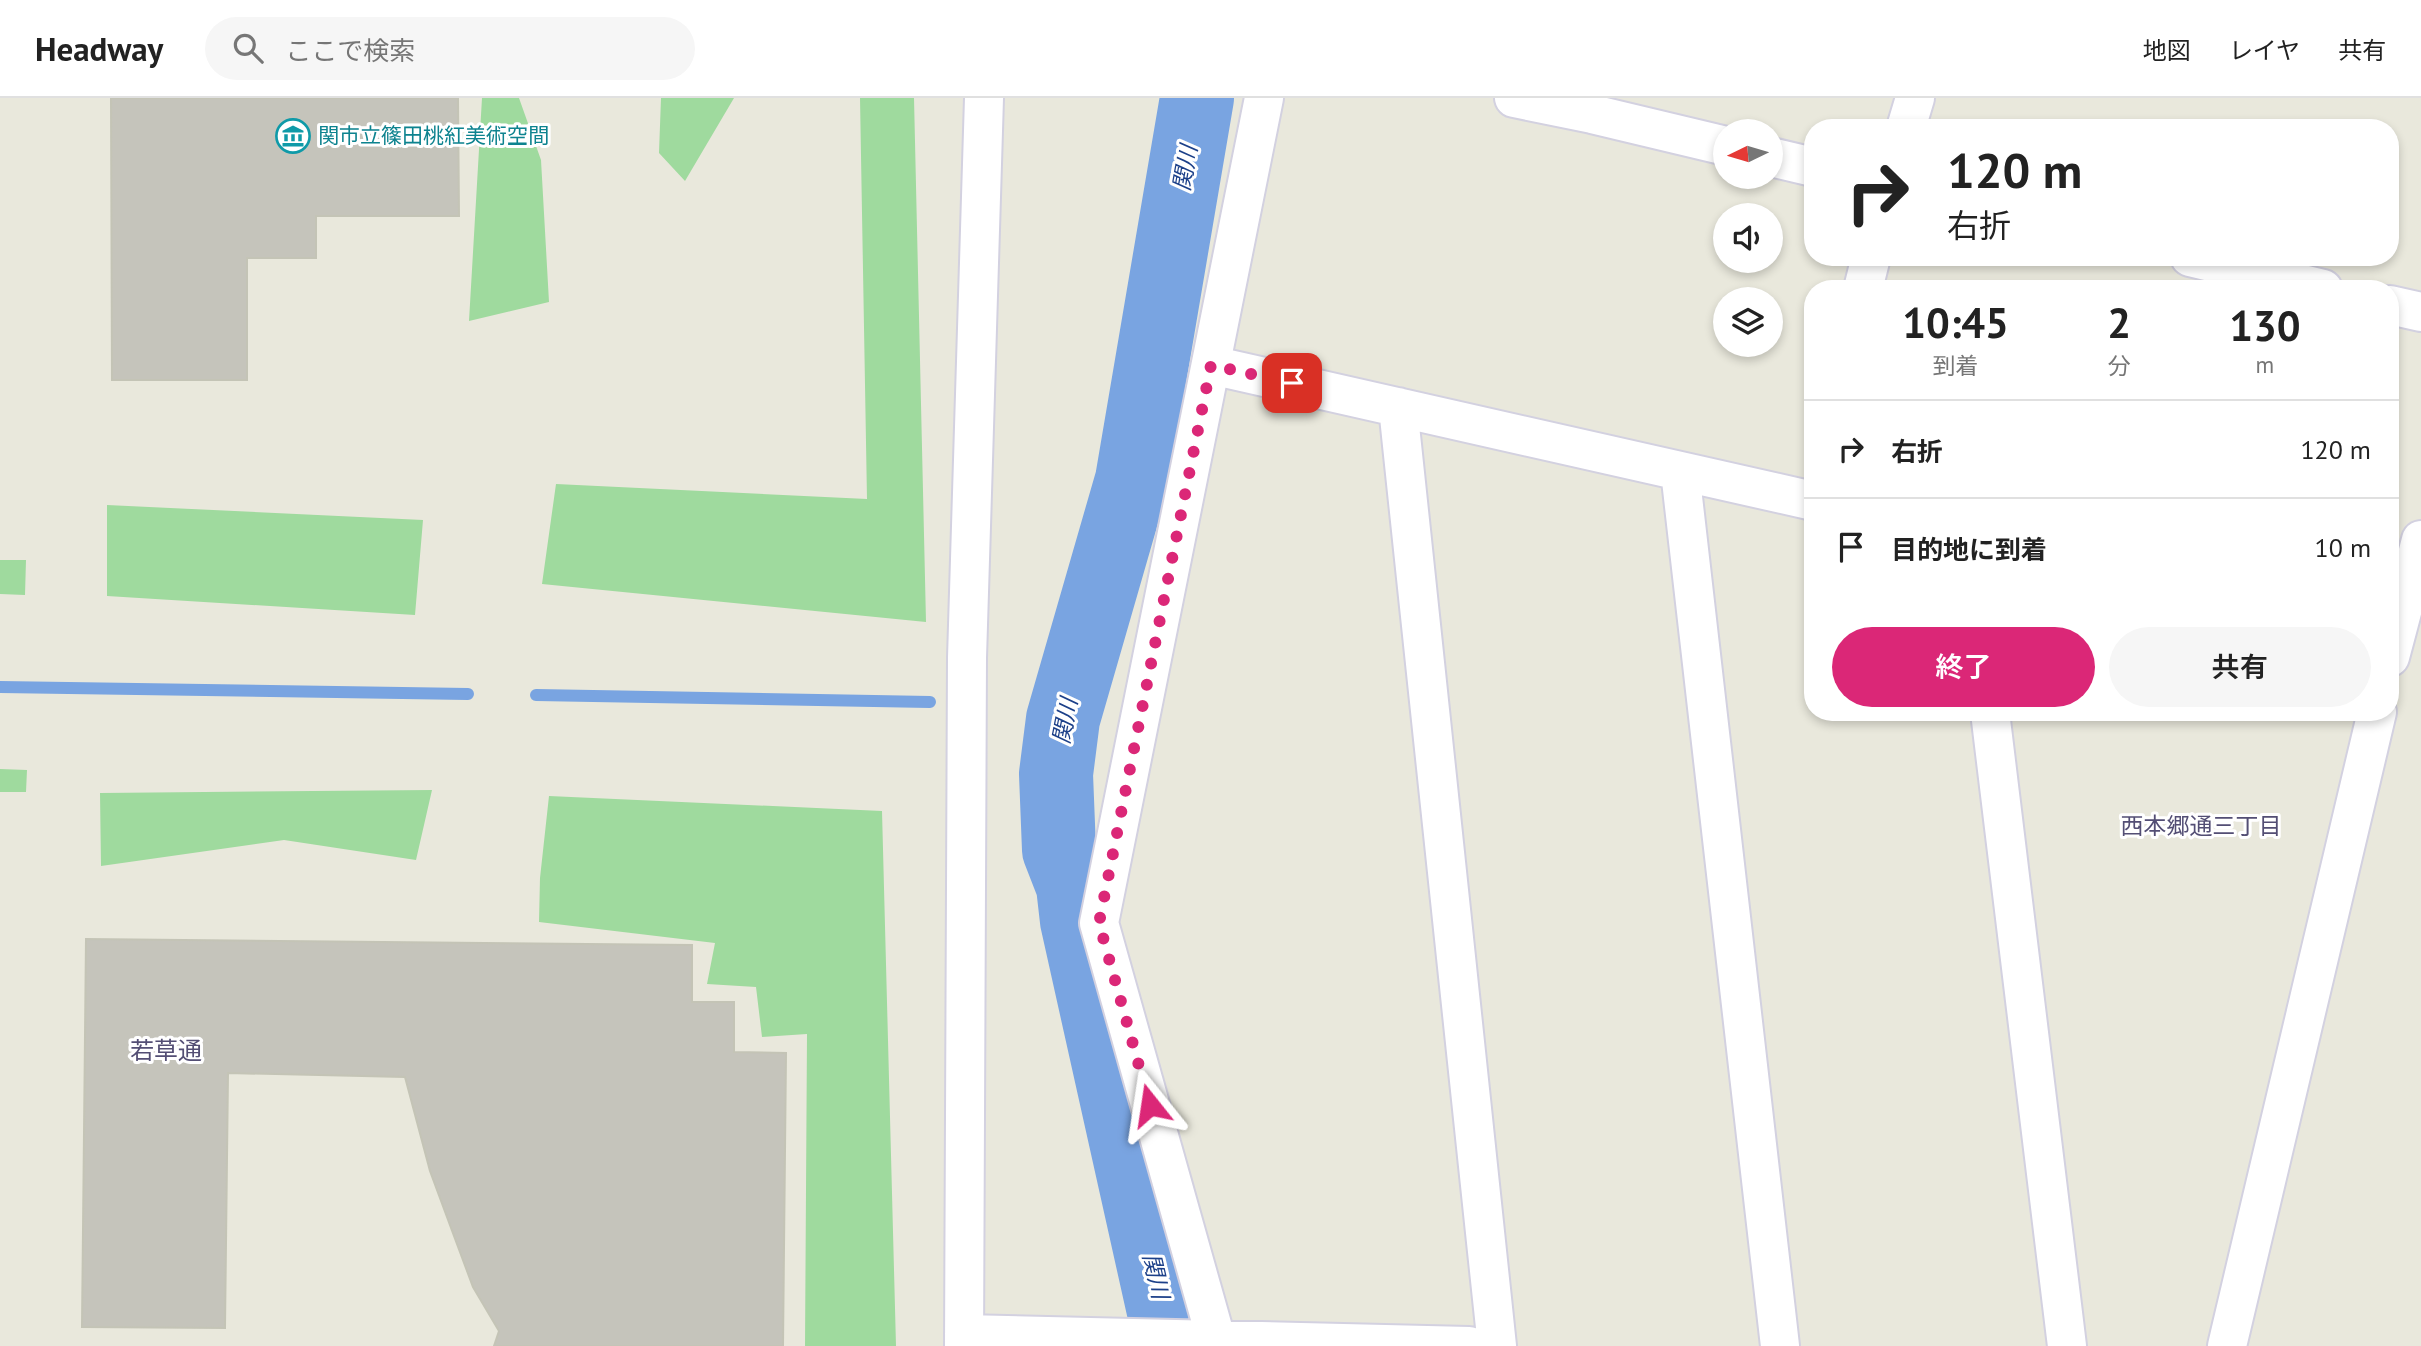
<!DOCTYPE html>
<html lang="ja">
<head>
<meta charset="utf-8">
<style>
  :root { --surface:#fff; --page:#f6f6f6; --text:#222; --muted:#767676; --line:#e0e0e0; --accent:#db2777 }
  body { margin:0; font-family:"PT Sans","Noto Sans JP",sans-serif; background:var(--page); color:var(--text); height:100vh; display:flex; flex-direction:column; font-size:26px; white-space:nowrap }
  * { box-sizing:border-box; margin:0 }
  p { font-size:23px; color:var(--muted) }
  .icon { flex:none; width:38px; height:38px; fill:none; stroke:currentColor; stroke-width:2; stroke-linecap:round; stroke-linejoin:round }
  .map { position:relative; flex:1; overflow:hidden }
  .drawer { position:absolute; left:1804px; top:182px; width:595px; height:441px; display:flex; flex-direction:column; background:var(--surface); border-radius:28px; box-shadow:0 4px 10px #0003 }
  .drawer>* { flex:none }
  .top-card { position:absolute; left:1804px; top:21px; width:595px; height:147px; border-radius:28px; box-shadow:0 4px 10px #0003; background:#fff; color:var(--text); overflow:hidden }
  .needle { width:46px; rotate:265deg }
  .tools { position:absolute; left:1713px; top:21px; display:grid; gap:14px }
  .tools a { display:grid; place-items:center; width:70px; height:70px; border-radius:50%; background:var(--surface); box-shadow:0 4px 10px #0003; font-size:35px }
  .pin { position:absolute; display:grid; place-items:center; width:60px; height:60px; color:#fff; margin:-30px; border-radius:14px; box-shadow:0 4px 10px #0006 }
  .me { position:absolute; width:77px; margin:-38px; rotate:345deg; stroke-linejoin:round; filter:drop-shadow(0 0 5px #0008) }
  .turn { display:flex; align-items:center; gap:24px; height:147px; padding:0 28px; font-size:32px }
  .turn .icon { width:91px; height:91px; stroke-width:2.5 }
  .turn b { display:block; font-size:49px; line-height:60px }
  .eta { display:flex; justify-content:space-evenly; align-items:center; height:119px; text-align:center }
  .eta b { font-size:42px; font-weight:600; line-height:49px }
  .button { display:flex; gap:14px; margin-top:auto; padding:14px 28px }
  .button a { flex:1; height:80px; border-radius:42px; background:var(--accent); color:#fff; font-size:28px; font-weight:600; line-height:80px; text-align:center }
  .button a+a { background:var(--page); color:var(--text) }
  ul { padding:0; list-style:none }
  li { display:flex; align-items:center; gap:21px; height:98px; padding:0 28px; border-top:2px solid var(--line) }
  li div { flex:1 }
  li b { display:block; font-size:26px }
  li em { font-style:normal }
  header { display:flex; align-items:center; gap:42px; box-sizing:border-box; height:98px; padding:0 35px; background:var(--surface); border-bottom:2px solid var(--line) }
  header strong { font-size:33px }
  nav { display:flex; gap:38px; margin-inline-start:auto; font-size:24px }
  .search { width:490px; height:63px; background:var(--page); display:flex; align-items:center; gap:18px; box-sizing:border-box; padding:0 24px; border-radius:38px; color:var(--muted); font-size:26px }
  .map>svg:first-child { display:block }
  .green { fill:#9fda9e }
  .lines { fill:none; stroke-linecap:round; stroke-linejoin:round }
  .stream { stroke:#79a4e1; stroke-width:12 }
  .river { stroke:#79a4e1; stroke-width:74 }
  .building { fill:#c5c4bb; stroke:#c4c4b6; stroke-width:2 }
  .minor-casing { stroke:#d3d1e0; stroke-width:42 }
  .minor { stroke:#fff; stroke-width:38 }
  .route { stroke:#db2777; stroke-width:12; stroke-dasharray:0 21.6 }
  .labels { text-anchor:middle; stroke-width:6; stroke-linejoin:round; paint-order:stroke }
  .culture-label { font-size:21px; fill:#0d838f; stroke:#fff; text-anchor:start }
  .water-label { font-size:23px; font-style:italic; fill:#1c4089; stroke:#fff }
  .neighbourhood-label { font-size:23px; fill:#534e74; stroke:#fff }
  .quarter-label { font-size:24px; fill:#534e74; stroke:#fff }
</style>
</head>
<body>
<header>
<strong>Headway</strong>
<div class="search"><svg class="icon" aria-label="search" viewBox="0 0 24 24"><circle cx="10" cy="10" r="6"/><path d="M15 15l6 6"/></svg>ここで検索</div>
<nav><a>地図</a><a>レイヤ</a><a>共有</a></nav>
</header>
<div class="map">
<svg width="2421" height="1248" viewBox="0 0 2421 1248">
  <rect width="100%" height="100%" fill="#e9e8dc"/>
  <path class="green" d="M482,0H519L541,62L549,204L469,223Z
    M661,0H734L685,83L659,55Z
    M860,0H914L926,524L542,486L556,386L867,401Z
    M107,407L423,422L415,517L107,498Z
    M0,462H26L25,497L0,496Z
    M0,671L27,672L26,694H0Z
    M432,692L416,762L284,742L101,768L100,695Z
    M549,698L882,713L896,1248H805L807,936L762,939L756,889L707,886L715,845L539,824L540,780Z"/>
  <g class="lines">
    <path class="stream" d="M0,589L468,596
      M536,597L930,604"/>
    <path class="river" d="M1165,1248V1218L1077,823L1073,788L1059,752L1056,676L1063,621L1132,382L1197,0"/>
  </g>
  <path class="building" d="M111,0H458L459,118H316V160H247V282H112Z
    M86,841L692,847V904H734V954L786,955L783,1248H494L499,1233L473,1189L454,1138L430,1073L405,979L228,975L225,1230L82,1229Z"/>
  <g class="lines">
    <g class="minor-casing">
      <path id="minor" d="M1514,0L1592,16L1726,48
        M1906,30L1915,0
        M1771,59L1813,69
        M2190,159L2323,191
        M1863,191L1871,159
        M2390,207L2421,214
        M1211,267L1813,403
        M1398,309L1497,1248
        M1680,373L1780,1248
        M2390,559L2421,442
        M1990,614L2067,1248
        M964,1236L1469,1248
        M964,1248L967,560L984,0
        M1218,1248L1099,825L1264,0
        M2227,1248L2377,614"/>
    </g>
    <use href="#minor" class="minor"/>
  </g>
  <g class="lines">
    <path class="route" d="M1150,1007L1099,825L1211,267L1292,285"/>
  </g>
  <defs>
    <g id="museum-ring" transform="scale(1.75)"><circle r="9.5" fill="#fff" stroke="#0f9aa8" stroke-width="1.5"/><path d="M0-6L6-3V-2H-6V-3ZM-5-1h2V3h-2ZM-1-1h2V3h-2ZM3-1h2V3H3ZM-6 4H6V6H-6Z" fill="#0f9aa8"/></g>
  </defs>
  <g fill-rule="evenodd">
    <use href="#museum-ring" x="293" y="38"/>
  </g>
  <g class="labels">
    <g class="culture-label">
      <text x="318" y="45">関市立篠田桃紅美術空間</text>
    </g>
    <g class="water-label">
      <text transform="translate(1185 70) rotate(-80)" y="8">関川</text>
      <text transform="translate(1065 623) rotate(-79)" y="8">関川</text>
      <text transform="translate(1156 1178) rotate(77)" y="8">関川</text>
    </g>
    <g class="neighbourhood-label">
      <text x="2201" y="736">西本郷通三丁目</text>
    </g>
    <g class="quarter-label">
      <text x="166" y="961">若草通</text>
    </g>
  </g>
</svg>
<div class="tools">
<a><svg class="needle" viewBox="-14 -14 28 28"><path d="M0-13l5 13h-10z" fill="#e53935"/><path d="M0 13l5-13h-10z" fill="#767676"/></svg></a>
<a><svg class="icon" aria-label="sound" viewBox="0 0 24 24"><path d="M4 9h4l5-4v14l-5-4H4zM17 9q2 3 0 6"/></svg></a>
<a><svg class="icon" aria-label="layers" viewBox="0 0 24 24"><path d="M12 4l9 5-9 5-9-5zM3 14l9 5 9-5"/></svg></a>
</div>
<div class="pin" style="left:1292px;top:285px;background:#d93025"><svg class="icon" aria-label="arrive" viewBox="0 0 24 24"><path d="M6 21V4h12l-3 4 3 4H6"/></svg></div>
<svg class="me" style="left:1150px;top:1007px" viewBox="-20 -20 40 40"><path d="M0-17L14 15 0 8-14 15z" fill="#db2777" stroke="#fff" stroke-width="4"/></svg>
<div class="top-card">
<div class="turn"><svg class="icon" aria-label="right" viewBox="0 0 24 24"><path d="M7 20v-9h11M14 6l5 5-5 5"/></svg><div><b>120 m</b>右折</div></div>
</div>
<section class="drawer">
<div class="eta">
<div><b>10:45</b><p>到着</p></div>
<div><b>2</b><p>分</p></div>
<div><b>130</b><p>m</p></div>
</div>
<ul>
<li><svg class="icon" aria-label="right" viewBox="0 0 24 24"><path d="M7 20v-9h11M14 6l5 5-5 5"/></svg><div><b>右折</b></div><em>120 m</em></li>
<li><svg class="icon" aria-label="arrive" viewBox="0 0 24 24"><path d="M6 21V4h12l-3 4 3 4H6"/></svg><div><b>目的地に到着</b></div><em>10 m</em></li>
</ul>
<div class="button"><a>終了</a><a>共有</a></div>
</section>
</div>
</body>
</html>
